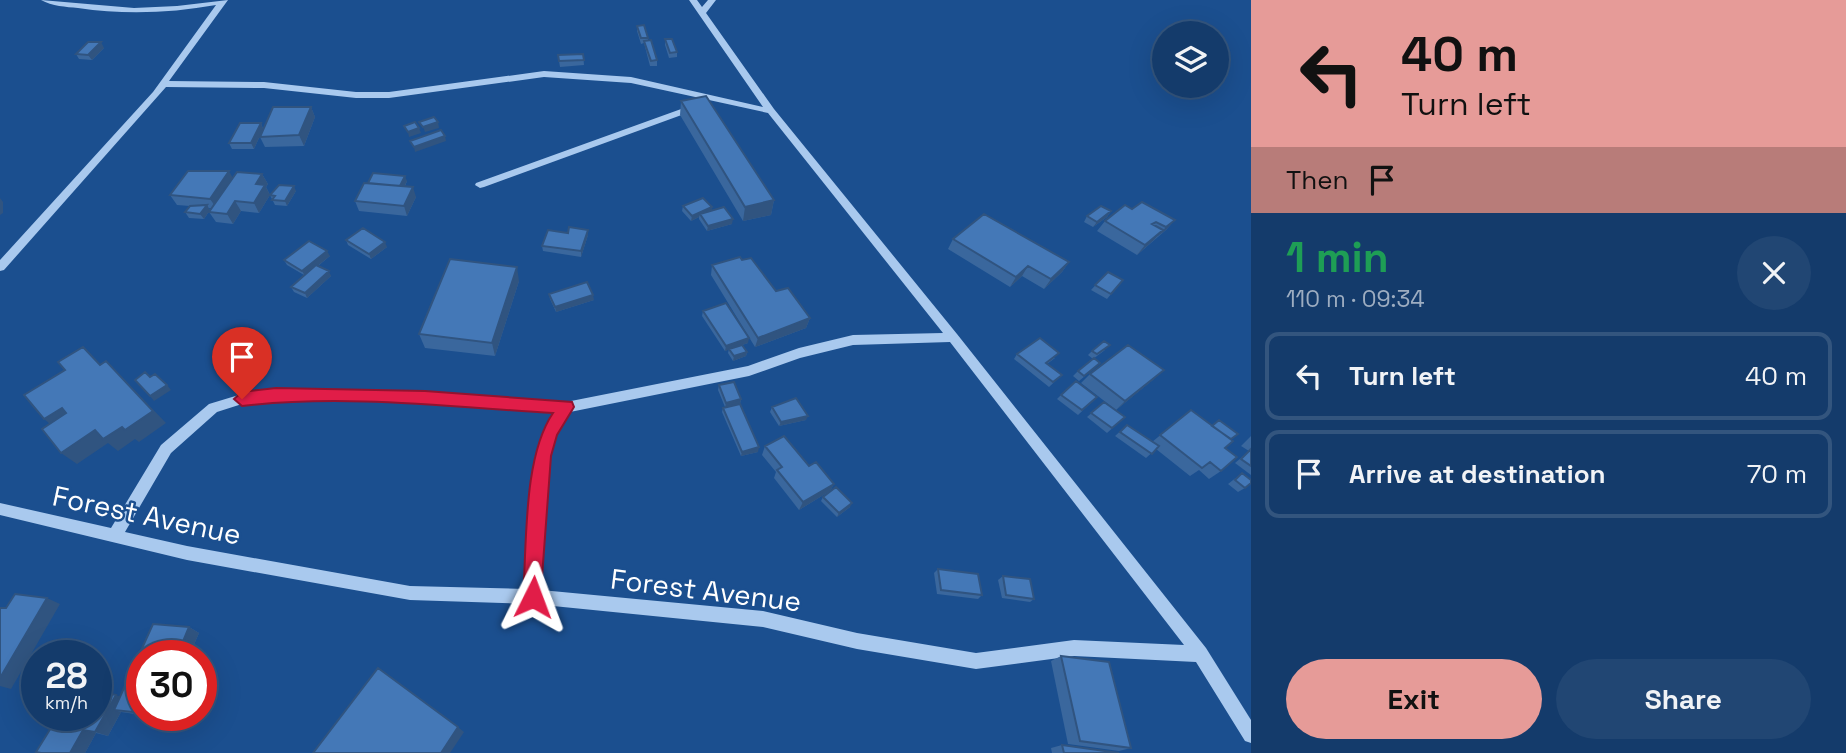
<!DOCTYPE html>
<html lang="en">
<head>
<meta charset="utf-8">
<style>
  :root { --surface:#143b6b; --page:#214673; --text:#f1f3f6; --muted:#9dadc1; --line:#33557e; --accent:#e69b98 }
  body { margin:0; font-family:"Space Grotesk",sans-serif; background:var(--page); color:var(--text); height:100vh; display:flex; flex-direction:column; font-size:26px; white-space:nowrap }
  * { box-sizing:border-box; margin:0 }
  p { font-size:23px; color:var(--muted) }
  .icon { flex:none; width:38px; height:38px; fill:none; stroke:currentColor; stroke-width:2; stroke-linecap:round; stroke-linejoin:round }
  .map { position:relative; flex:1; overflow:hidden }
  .panel { display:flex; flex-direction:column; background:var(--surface); width:595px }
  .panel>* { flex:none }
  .banner { background:#e69b98; color:#111; overflow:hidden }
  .controls { position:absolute; left:1152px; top:21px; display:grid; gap:14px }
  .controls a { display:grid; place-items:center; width:77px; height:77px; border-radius:50%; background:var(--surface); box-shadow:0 7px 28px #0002,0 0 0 2px var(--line); font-size:35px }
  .speed { position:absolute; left:21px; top:640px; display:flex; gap:14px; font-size:35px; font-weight:700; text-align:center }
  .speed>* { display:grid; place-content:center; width:91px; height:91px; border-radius:50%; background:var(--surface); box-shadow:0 7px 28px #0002,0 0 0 2px var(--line); line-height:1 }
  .speed small { font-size:18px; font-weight:400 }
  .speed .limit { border:10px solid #d22; background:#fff; color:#111 }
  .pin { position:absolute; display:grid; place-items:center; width:60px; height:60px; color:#fff; margin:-72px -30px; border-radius:50% 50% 50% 0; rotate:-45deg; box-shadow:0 0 7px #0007 }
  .pin .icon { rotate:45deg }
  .me { position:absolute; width:77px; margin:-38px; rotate:3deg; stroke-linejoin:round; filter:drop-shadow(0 0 5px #0008) }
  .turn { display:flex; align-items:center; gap:24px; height:147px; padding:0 35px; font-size:32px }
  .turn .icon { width:91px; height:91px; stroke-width:2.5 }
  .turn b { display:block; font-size:49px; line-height:60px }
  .then { display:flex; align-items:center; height:66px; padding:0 35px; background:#0003; gap:14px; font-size:26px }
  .round { display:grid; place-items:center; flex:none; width:74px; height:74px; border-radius:37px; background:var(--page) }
  .overview { display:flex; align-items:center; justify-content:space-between; height:119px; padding:0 35px }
  h1 { font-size:42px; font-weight:700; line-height:52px; color:#1e9e55 }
  .button { display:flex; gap:14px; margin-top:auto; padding:14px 35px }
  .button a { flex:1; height:80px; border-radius:42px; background:var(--accent); color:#111; font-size:28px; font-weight:700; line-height:80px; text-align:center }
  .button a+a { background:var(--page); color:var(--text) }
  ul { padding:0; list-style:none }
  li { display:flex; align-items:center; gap:21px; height:88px; margin:0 14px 10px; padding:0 21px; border:4px solid var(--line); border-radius:14px }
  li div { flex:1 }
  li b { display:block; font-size:26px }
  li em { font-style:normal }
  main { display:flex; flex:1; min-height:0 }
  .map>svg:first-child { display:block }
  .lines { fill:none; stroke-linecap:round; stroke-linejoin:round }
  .minor { fill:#a9c9ee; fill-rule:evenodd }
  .wall { fill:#3a679d }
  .shaded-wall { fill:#305480 }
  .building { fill:#4478b7; stroke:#305480; stroke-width:2 }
  .route { fill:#e11d48; stroke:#92132f; stroke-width:2 }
  .labels { text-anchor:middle; stroke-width:5; stroke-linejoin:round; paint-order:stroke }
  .near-street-label { font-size:28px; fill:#fff; stroke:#1b4f8f }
</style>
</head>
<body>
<main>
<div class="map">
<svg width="1251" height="753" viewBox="0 0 1251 753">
  <rect width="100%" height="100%" fill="#1b4f8f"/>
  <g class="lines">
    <path class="minor" d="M41,0L134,8L177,6L228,0L169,81L264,82L356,92H389L544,71L631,77L763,107L689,0H697L702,7L708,0H716L706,13L774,109L957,334L1206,648L1251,720V743L1245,741L1196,662L1074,656L976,669L857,649L763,627L533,604L410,600L187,560L0,515V503L111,528L161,445L209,404L242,394L276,390L425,393L566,402L748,366L799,348L853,335L943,333L768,113L631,83L544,77L389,98H356L264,88L166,87L4,270L0,271V260L153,92L216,5C171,13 125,15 78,8C66,7 52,6 41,0ZM950,342L1184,645L1074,640L976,653L857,633L763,611L541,590L549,456L555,434L570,412L749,376L800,358L853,345ZM276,400L425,403L556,412L543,432L535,456L526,589L410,586L187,546L125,532L171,453L217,412L242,404Z
      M695,104L698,105V109L484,187L480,188L475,185L476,183Z"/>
  </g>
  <path class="wall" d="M637,26L648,38V40L657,60V66H650L644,43L641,44L637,31Z
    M665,39L677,52V57L669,58L665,45Z
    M104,48L92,60L79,59L76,54Z
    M583,54L584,65L560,67L558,55Z
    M681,101L774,200L771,215L743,221L680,115Z
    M311,107L315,117L304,146L265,147L260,137Z
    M261,123L263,129L254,149H232L229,143Z
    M262,174L268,184L266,187L270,195L296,191L287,206L275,205L270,195L259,213L241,211L233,224L216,222L209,212L212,208H209L210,210L204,219L189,218L185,212L190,206L177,205L170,195L233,178Z
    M407,181L405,186L416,197L407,216L359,211L355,201Z
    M683,206L712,207V210L732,224L707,231L699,219V217L691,221L682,211Z
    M1132,209L1175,220L1166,230L1137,255L1097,231L1105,221Z
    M1111,211L1107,217L1093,227L1084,222L1087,216Z
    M588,235L581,257L543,251L542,246Z
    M953,239L1069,262L1062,272L1044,289L1022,276L1010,287L948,249Z
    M346,240L387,247L371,259L348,245Z
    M330,256L318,266L331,276L307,298L294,292L291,287L304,275L287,265L284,260Z
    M742,260L776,291L810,318L806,328L755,347L711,275L712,265Z
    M1108,272L1123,280L1107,299L1091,290Z
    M519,281L495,356L425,348L419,334Z
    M549,294L594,300L556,312L550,299Z
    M703,311L748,343L742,345L747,352L746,356L733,361L728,353L729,349L725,351L702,316Z
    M1105,350L1093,359L1088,355L1092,351Z
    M1017,354L1055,358L1047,364L1062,375L1049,387L1014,359Z
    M1096,367L1079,381L1073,376L1078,371Z
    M1090,374L1154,379L1116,410L1081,383Z
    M719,385L741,399L740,404L758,452L741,456L722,412L723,408L725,407L718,390Z
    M1061,395L1097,397L1078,415L1057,399Z
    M1104,402L1125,417L1107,433L1087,417Z
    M772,407L806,420L779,426L770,412Z
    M1191,410L1231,439L1225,448L1221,471L1209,479L1199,470L1190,476L1156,449L1146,458L1115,436L1127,425L1152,442Z
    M1251,436V475L1235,463L1249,451L1241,446Z
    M765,446L809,466L834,484L830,491L799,510L774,478L776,472L762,455Z
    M1242,473L1245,488L1238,492L1228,484Z
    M823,497L850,507L837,517L821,501Z
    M938,569L982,595L978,599L937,594L934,573Z
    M1003,576L1034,599L1030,602L1002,598L998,580Z
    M153,624L189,627L199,633L189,656H142V715L121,712L108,736L96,733L85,753H41L36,752L54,723L48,722L51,716H96V691L120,697Z
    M1061,656L1131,748L1119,751L1068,744L1051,661Z
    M1062,745L1119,753H1052L1051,748Z"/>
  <path class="shaded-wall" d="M101,42L104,48L92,60L88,55Z
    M311,107L315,117L304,146L299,135Z
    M438,122L439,128L425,132L423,127Z
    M261,123L263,129L254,149L251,143Z
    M419,128L421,133L409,137L408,132Z
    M445,136L446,141L415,152L414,147Z
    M229,171L235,182L217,209L210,199Z
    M262,174L268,184L266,187L270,195L259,213L254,203L256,184Z
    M405,176L407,181L401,193L399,188Z
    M294,186L296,191L287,206L285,201Z
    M413,187L416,197L407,216L404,206Z
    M0,198L3,202V213L0,215Z
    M774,200L771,215L743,221L745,207Z
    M235,201L241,211L233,224L227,214Z
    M207,205L210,210L204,219L200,214Z
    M712,207V212L700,214L699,217L691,221L692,216Z
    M1111,211L1107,217L1093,227L1097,222Z
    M733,219L732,224L707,231L708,226Z
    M1175,220L1166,230L1157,237L1166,227Z
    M588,230V235L581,257V251Z
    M1163,230L1154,240L1137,255L1145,245Z
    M385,242L387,247L371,259L369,254Z
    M327,251L330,256L305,276L302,271Z
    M1069,262L1062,272L1044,289L1051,279Z
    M1028,266L1022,276L1010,287L1016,277Z
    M517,267L519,281L495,356L492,343Z
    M329,271L331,276L307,298L305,293Z
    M593,295L594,300L556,312L555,307Z
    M810,318L806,328L755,347L758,338Z
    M749,338L748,343L725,351L726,346Z
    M747,352L746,356L733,361L734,356Z
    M106,361L166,423L139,442L135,439L118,451L108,443L77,464L61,453L95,430L122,427Z
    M1164,370L1154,379L1116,410L1125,401Z
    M167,385L171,390L154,401L150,396Z
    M741,399L740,404L725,408L726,403Z
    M62,408L77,420L60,432L44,419Z
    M808,416L806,420L779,426L781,422Z
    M759,447L758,452L741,456L742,452Z
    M834,484L830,491L799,510L803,502Z
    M852,503L850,507L837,517L839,513Z
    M47,598L60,604L11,689L0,686V678Z
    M189,627L199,633L189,656H177Z
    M116,695L128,699L114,710L121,712L108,736L95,732Z
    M458,727L464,732L450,753H441Z
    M83,730L96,733L85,753H70Z"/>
  <path class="building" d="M644,25L648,38H641L637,26Z
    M665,39H672L677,52L670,53Z
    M651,40L657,60L651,61L644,41Z
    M88,42H101L88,55L76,54Z
    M583,54L584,60L559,61L558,55Z
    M706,96L774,200L745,207L681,101Z
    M273,107H311L299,135L260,137Z
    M434,117L438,122L423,127L419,122Z
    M415,122L419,128L408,132L404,126Z
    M240,123H261L251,143H229Z
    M441,130L445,136L414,147L410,141Z
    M188,171H229L210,199L170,195Z
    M237,172L262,174L256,184L265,185L254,203L235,201L227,214L209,212Z
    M373,173L405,176L400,186L368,183Z
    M364,183L413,187L404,206L355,201Z
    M279,185L294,186L285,201L272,200L275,196L270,195Z
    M703,198L712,207L692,216L683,206Z
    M1142,202L1175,220L1166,227L1156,222L1152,224L1163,230L1145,245L1105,221L1125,205L1132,209Z
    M207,205L200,214L185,212L190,206Z
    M1101,206L1111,211L1097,222L1087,216Z
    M724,207L733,219L708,226L700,214Z
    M984,214L1069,262L1051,279L1028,266L1016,277L953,239Z
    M569,227L588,230L581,251L542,246L548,230L568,233Z
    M363,228L385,242L369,254L346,240Z
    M309,241L327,251L302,271L284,260Z
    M740,257L742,260L751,258L776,291L788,288L810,318L758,338L712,265Z
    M450,259L517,267L492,343L419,334Z
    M316,265L329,271L305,293L291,287Z
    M1108,272L1123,280L1111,294L1095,285Z
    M587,282L593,295L555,307L549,294Z
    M726,303L749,338L726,346L703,311Z
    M1040,338L1059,353L1046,363L1062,375L1053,382L1017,354Z
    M1104,341L1110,345L1097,354L1092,351Z
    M742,345L747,352L734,356L729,349Z
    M1128,345L1164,370L1125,401L1090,374Z
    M83,347L100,365L106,361L153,411L125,430L122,427L103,439L95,430L61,453L42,429L66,413L62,408L44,419L24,395L65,370L58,362Z
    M1094,358L1100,363L1084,376L1078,371Z
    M145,372L150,377L155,374L167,385L150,396L135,380Z
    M1076,381L1097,397L1082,410L1061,395Z
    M734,382L741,399L726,403L719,385Z
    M796,398L808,416L781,422L772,407Z
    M1104,402L1125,417L1112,428L1091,413Z
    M740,404L759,447L742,452L723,408Z
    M1191,410L1233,441L1225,448L1237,457L1221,471L1210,462L1202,468L1160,435Z
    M1219,420L1238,434L1231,439L1212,426Z
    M1127,425L1159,446L1152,454L1120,432Z
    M784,436L809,466L816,462L834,484L803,502L777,470L782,467L765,446Z
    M1251,449V466L1241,459Z
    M1242,473L1251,480V483L1245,488L1235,480Z
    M836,487L852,503L839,513L823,497Z
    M938,569L978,574L982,595L941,590Z
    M1003,576L1030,579L1034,599L1006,595Z
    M15,594L47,598L0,678V608H6Z
    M153,624L189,627L177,656H142V713L114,710Z
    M1061,656L1109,662L1131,748L1080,741Z
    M378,668L458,727L441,753H313Z
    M96,691L116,695L95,732L83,730L70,753H41L36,752L54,723L48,722L51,716H96Z
    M1062,745L1119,753H1064Z"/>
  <path class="route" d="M276,388L425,391L572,402L574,407L557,435L551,456L540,604L533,606L526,604L523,597C527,543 523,457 553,413C452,407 343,394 242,406L234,399L242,392Z"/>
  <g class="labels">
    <g class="near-street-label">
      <text transform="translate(147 515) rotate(12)" y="10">Forest Avenue</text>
      <text transform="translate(706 590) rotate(7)" y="10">Forest Avenue</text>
    </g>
  </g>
</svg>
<div class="controls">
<a><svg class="icon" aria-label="layers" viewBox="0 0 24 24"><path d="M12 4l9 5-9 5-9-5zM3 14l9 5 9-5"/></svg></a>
</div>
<div class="speed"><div>28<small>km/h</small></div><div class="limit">30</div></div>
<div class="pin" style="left:242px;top:399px;background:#d93025"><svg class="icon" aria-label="arrive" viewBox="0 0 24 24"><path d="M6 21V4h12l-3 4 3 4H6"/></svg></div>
<svg class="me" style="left:533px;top:597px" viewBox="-20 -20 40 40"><path d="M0-17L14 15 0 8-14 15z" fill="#e11d48" stroke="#fff" stroke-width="4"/></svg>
</div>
<section class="panel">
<div class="banner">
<div class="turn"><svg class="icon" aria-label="left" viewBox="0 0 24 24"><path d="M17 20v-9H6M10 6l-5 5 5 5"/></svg><div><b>40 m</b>Turn left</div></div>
<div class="then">Then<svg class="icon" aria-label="arrive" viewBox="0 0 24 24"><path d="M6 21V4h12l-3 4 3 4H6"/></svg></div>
</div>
<div class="overview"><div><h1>1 min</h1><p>110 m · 09:34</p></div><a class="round"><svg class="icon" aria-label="close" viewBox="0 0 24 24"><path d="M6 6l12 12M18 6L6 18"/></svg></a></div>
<ul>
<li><svg class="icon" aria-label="left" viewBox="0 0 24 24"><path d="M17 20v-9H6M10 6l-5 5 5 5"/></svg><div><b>Turn left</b></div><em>40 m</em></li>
<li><svg class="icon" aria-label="arrive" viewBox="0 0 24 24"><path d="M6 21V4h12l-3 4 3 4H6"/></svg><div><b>Arrive at destination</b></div><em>70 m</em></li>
</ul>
<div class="button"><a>Exit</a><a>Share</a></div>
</section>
</main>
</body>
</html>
